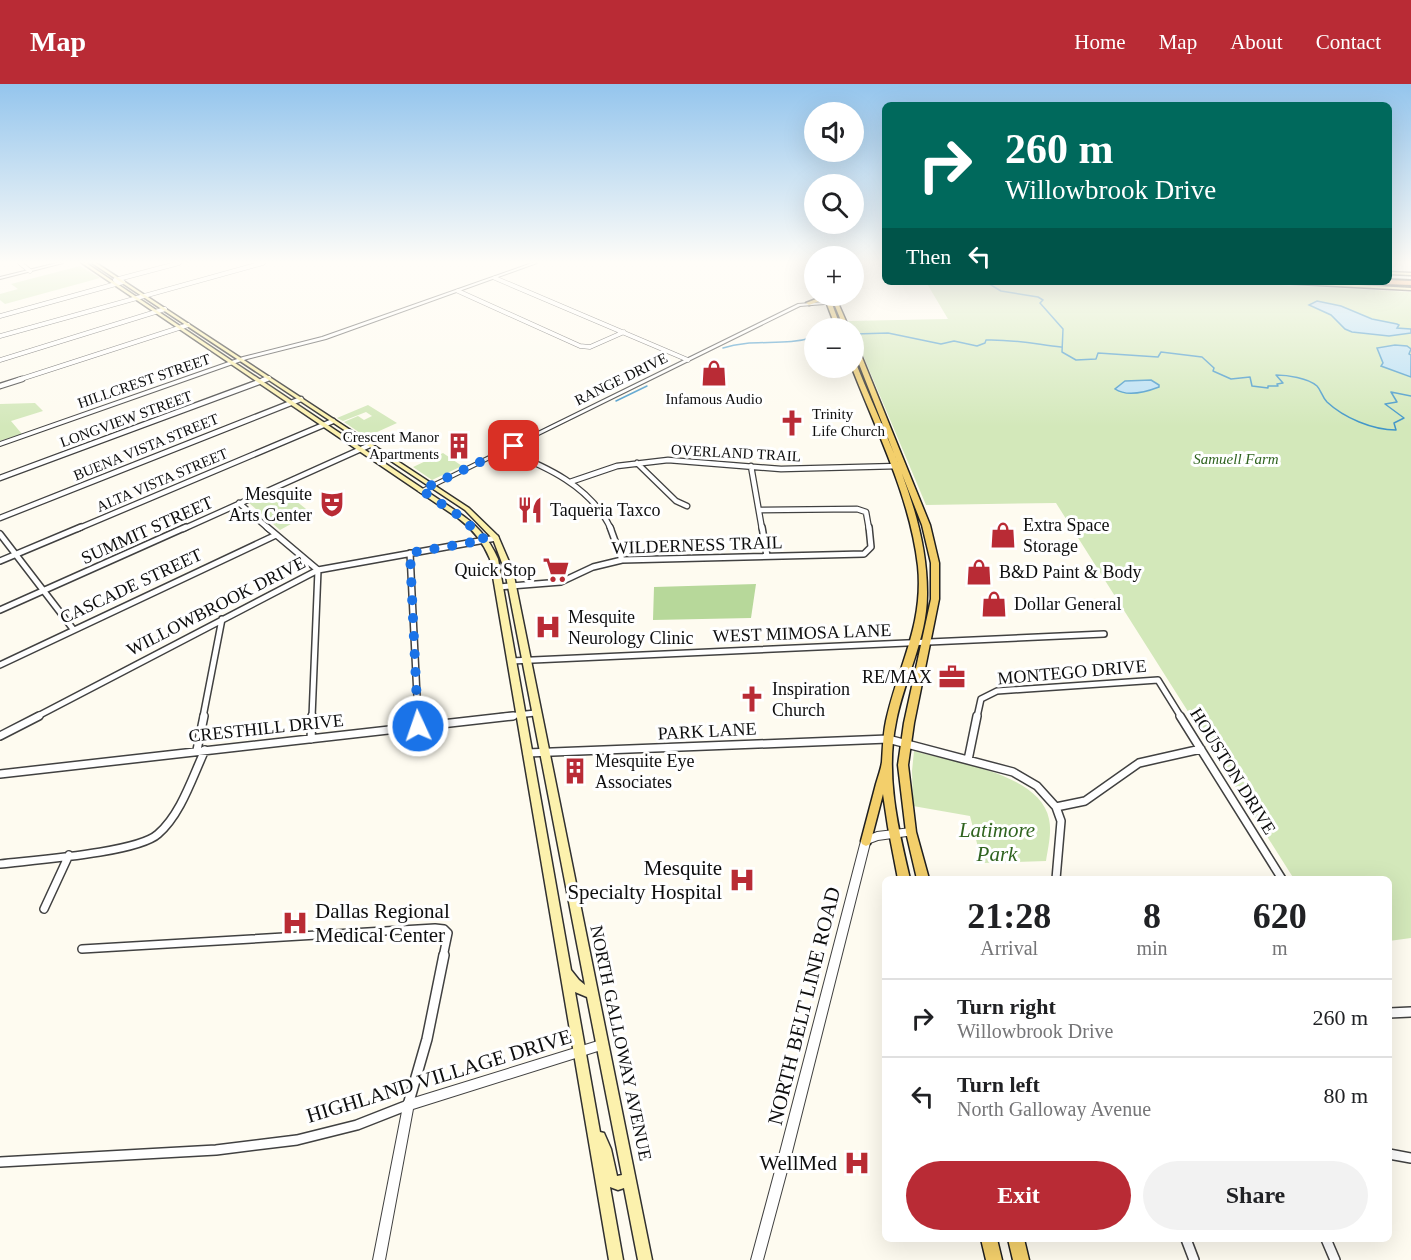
<!DOCTYPE html>
<html lang="en">
<head>
<meta charset="utf-8">
<style>
  :root { --surface:#fff; --page:#f2f2f2; --text:#202124; --muted:#757577; --line:#e0e0e0; --accent:#b92b35 }
  body { margin:0; font-family:"Times New Roman",serif; background:var(--page); color:var(--text); height:100vh; display:flex; flex-direction:column; font-size:22px; white-space:nowrap }
  * { box-sizing:border-box; margin:0 }
  p { font-size:20px; color:var(--muted) }
  .icon { flex:none; width:33px; height:33px; fill:none; stroke:currentColor; stroke-width:2; stroke-linecap:round; stroke-linejoin:round }
  .map { position:relative; flex:1; overflow:hidden }
  .side { position:absolute; left:882px; top:792px; width:510px; height:366px; display:flex; flex-direction:column; background:var(--surface); border-radius:9px; box-shadow:0 6px 24px #0002 }
  .side>* { flex:none }
  .hud { position:absolute; left:882px; top:18px; width:510px; height:183px; border-radius:9px; box-shadow:0 6px 24px #0002; background:#00695c; color:#fff; overflow:hidden }
  .tools { position:absolute; left:804px; top:18px; display:grid; gap:12px }
  .tools a { display:grid; place-items:center; width:60px; height:60px; border-radius:50%; background:var(--surface); box-shadow:0 6px 24px #0002; font-size:30px }
  .pin { position:absolute; display:grid; place-items:center; width:51px; height:51px; color:#fff; margin:-26px; border-radius:12px; box-shadow:0 3px 9px #0006 }
  .me { position:absolute; width:66px; margin:-33px; rotate:357deg; stroke-linejoin:round; filter:drop-shadow(0 0 4px #0008) }
  .turn { display:flex; align-items:center; gap:21px; height:126px; padding:0 24px; font-size:27px }
  .turn .icon { width:78px; height:78px; stroke-width:2.5 }
  .turn b { display:block; font-size:42px; line-height:51px }
  .then { display:flex; align-items:center; height:57px; padding:0 24px; background:#0003; gap:12px; font-size:22px }
  .eta { display:flex; justify-content:space-evenly; align-items:center; height:102px; text-align:center }
  .eta b { font-size:36px; font-weight:700; line-height:42px }
  .button { display:flex; gap:12px; margin-top:auto; padding:12px 24px }
  .button a { flex:1; height:69px; border-radius:36px; background:var(--accent); color:#fff; font-size:24px; font-weight:700; line-height:69px; text-align:center }
  .button a+a { background:var(--page); color:var(--text) }
  ul { padding:0; list-style:none }
  li { display:flex; align-items:center; gap:18px; height:78px; padding:0 24px; border-top:2px solid var(--line) }
  li div { flex:1 }
  li b { display:block; font-size:22px }
  li em { font-style:normal }
  header { display:flex; align-items:center; gap:36px; box-sizing:border-box; height:84px; padding:0 30px; background:var(--accent); color:#fff }
  header strong { font-size:28px }
  nav { display:flex; gap:33px; margin-inline-start:auto; font-size:21px }
  .map>svg:first-child { display:block }
  .green { fill:#d3e8ba }
  .forest { fill:#b7d89a }
  .water { fill:#b6def4; stroke:#4095c8; stroke-width:1.5 }
  .lines { fill:none; stroke-linecap:round; stroke-linejoin:round }
  .stream { stroke:#4095c8; stroke-width:1.5 }
  .minor-far4-casing { stroke:#414141; stroke-width:5 }
  .minor-far3-casing { stroke:#414141; stroke-width:7 }
  .minor-far2-casing { stroke:#414141; stroke-width:8 }
  .minor-far1-casing { stroke:#414141; stroke-width:10 }
  .minor-casing { stroke:#414141; stroke-width:12 }
  .tertiary-casing { stroke:#414141; stroke-width:2 }
  .secondary-casing { stroke:#303030; stroke-width:3 }
  .primary-casing { stroke:#1f1f1f; stroke-width:3 }
  .motorway-casing { stroke:#1f1f1f; stroke-width:4 }
  .minor-far4 { stroke:#fff; stroke-width:4 }
  .minor-far3 { stroke:#fff; stroke-width:4.5 }
  .minor-far2 { stroke:#fff; stroke-width:5 }
  .minor-far1 { stroke:#fff; stroke-width:7 }
  .minor { stroke:#fff; stroke-width:9 }
  .tertiary { fill:#fff; fill-rule:evenodd }
  .secondary { fill:#fcf1ad; fill-rule:evenodd }
  .primary { fill:#f3cf6b; fill-rule:evenodd }
  .motorway { fill:#ef9d5d; fill-rule:evenodd }
  .route { stroke:#1a73e8; stroke-width:10; stroke-dasharray:0 18 }
  .labels { text-anchor:middle; stroke-width:6; stroke-linejoin:round; paint-order:stroke }
  .far-street-label { font-size:15px; fill:#0e0e0e; stroke:#fff }
  .far-poi-label { font-size:15px; fill:#0e0e0e; stroke:#fff }
  .far-park-label { font-size:15px; font-style:italic; fill:#306420; stroke:#fff }
  .poi-label { font-size:18px; fill:#0e0e0e; stroke:#fff; text-anchor:start }
  .street-label { font-size:18px; fill:#0e0e0e; stroke:#fff }
  .near-park-label { font-size:21px; font-style:italic; fill:#306420; stroke:#fff }
  .near-poi-label { font-size:21px; fill:#0e0e0e; stroke:#fff; text-anchor:end }
  .near-street-label { font-size:21px; fill:#0e0e0e; stroke:#fff }
</style>
</head>
<body>
<header>
<strong>Map</strong>
<nav><a>Home</a><a>Map</a><a>About</a><a>Contact</a></nav>
</header>
<div class="map">
<svg width="1411" height="1176" viewBox="0 0 1411 1176">
  <rect width="100%" height="100%" fill="#fefbf0"/>
  <path class="green" d="M80,182L100,194L5,220L0,216V210L18,205L11,200Z
    M926,198H1223L1411,208V854L1389,857V795H1294L1056,419L926,421L854,250V244H851L848,237L948,235Z
    M35,319L43,327L11,337L22,350L0,357V320Z
    M368,321L397,339L366,353L344,338L358,332L364,336L372,332L366,328L343,337L337,334Z
    M443,369L462,382L432,396L413,383Z
    M280,404L311,429L280,446L249,419Z
    M914,667C952,678 1040,689 1049,735C1052,748 1048,764 1046,777L982,779L970,732L913,722L912,687Z"/>
  <path class="forest" d="M756,500L751,534L653,536L654,503Z"/>
  <path class="water" d="M1317,217L1341,222L1372,235L1397,240L1399,241L1397,244L1411,245V249L1389,252L1352,248L1345,245L1331,231L1309,221Z
    M1395,261L1407,262L1411,265L1409,270L1411,271V293L1381,282L1383,279L1377,264Z
    M1151,296L1159,301V303C1146,308 1127,313 1115,305L1125,297Z"/>
  <g class="lines">
    <path class="stream" d="M986,198L1001,207L1038,213L1043,216L1040,219L1063,245L1062,268L1076,276L1096,275L1098,269L1158,273L1161,268L1202,273L1214,284L1213,287L1231,295L1250,293L1252,302L1268,304V302H1278L1277,300L1283,299L1276,291C1287,291 1308,294 1317,302C1321,306 1322,313 1327,318C1344,334 1373,346 1396,346L1394,339L1404,334L1385,320L1397,318L1391,308L1411,312
      M855,250L888,249L941,260L954,257L977,262L985,259L986,256C1012,255 1035,260 1061,263
      M723,264C753,254 784,263 814,253
      M616,317L647,302"/>
    <g class="minor-far4-casing">
      <path id="minor-far4" d="M20,179L30,187
        M495,194L688,276
        M115,196L179,179
        M458,207L580,262L590,263L624,248
        M0,232L123,198
        M0,252L263,179
        M0,276L165,225
        M18,296L188,241
        M263,296L269,294"/>
    </g>
    <g class="minor-far3-casing">
      <path id="minor-far3" d="M0,302L22,295
        M504,366C545,382 591,402 611,445
        M637,379L676,417L687,422
        M751,382L762,445
        M0,394L267,295
        M570,398L617,382L668,376L781,385L899,382
        M239,419L269,445
        M759,426L857,425L866,428L869,445
        M0,434L301,315
        M77,445L333,337
        M183,445L370,361"/>
    </g>
    <g class="minor-far2-casing">
      <path id="minor-far2" d="M267,443L318,486L312,633
        M610,443L622,476
        M762,443L767,472
        M0,450L73,545
        M410,469L418,633
        M0,477L81,443
        M499,503L561,498L593,483L622,476L864,470L871,463L869,443
        M0,526L186,443
        M511,577L1104,550
        M0,581L276,451
        M36,633L318,486L496,454
        M203,633L222,535
        M499,633L535,629
        M977,633L981,615L997,607L1158,596L1181,633"/>
    </g>
    <g class="minor-far1-casing">
      <path id="minor-far1" d="M418,632V642
        M1180,632L1282,795
        M0,652L39,632
        M311,655L312,632
        M197,666L204,632
        M527,669L888,655L1013,688L1037,702L1056,723L1061,737L1056,795
        M968,676L977,632
        M0,690L513,632
        M1056,723L1085,717L1139,679L1201,665
        M0,780C33,776 137,769 158,750C181,730 192,694 205,666
        M44,825L69,771
        M82,865L435,844L444,845L448,849L443,873"/>
    </g>
    <g class="minor-casing">
      <path id="minor" d="M1389,929L1411,928
        M1389,1070L1411,1074
        M0,1078L216,1066L297,1056L357,1041L408,1021L427,955L444,871
        M1186,1155L1194,1176
        M1326,1155L1335,1176"/>
    </g>
    <g class="tertiary-casing">
      <path id="tertiary" d="M57,179H63L0,195V193Z
        M532,179H537L326,255L247,275L0,362V358L243,273L322,253Z
        M836,217H837V219L800,222L423,408L421,409L418,407L798,220Z
        M911,744L914,745L915,748L914,751L878,756L870,759L791,1072L763,1176H751L779,1072L861,757L863,754L877,748Z
        M601,956L605,957L606,961L605,965L601,966L413,1025L385,1176H373L404,1017Z"/>
    </g>
    <g class="secondary-casing">
      <path id="secondary" d="M82,179H86L456,427C475,439 489,454 498,475L571,886L579,896L585,901L505,487L493,455L465,426L92,179H96L469,424L498,452L513,487L652,1176H638L624,1104L618,1106L610,1103L623,1176H609L490,475C483,458 473,445 458,434ZM575,908L587,913L622,1091L617,1092L611,1065L604,1049L600,1048Z
        M1389,188L1411,189V191L1389,190Z
        M1278,198H1305L1411,204V206L1280,199Z"/>
    </g>
    <g class="primary-casing">
      <path id="primary" d="M811,179H814V183H812Z
        M824,212H829L841,244H836L825,215L809,221L806,219Z
        M831,212H835L849,244H844Z
        M854,259L857,261L930,441L939,479V515L914,639L908,681L916,748L929,795H917L906,748L898,681L904,639L931,515V479L922,441L854,267Z
        M854,280L857,282C886,354 928,430 927,511C927,555 904,595 896,638C885,691 898,744 910,795H898L888,743L883,710L870,760L866,762L862,760L861,757C866,738 871,719 876,700C878,693 881,685 882,678C883,664 883,651 886,637C898,582 924,541 918,482C910,413 877,348 852,284H854Z
        M981,1155H997L1002,1176H986Z
        M1008,1155H1024L1029,1176H1013Z"/>
    </g>
    <g class="motorway-casing">
      <path id="motorway" d="M1389,196L1411,197V201L1384,200L1381,198H1389Z"/>
    </g>
    <use href="#minor-far4" class="minor-far4"/>
    <use href="#minor-far3" class="minor-far3"/>
    <use href="#minor-far2" class="minor-far2"/>
    <use href="#minor-far1" class="minor-far1"/>
    <use href="#minor" class="minor"/>
    <use href="#tertiary" class="tertiary"/>
    <use href="#secondary" class="secondary"/>
    <use href="#primary" class="primary"/>
    <use href="#motorway" class="motorway"/>
  </g>
  <linearGradient id="sky" x2="0" y2="1"><stop stop-color="#94c5ed"/><stop offset="0.52" stop-color="#fffdf8"/><stop offset="1" stop-color="#fffdf8" stop-opacity="0"/></linearGradient>
  <rect width="1411" height="343" fill="url(#sky)"/>
  <g class="lines">
    <path class="route" d="M418,642L410,469L485,456L461,433L421,406L514,362"/>
  </g>
  <defs>
    <g id="shop-bare" transform="scale(2.07)"><path d="M-5-2.5h2.3a2.7 3.5 0 0 1 5.4 0H5L5.5 6h-11ZM-1.5-2.5h3a1.5 2.3 0 0 0-3 0Z" fill="#b92b35" stroke="#fff" stroke-width="2.5" paint-order="stroke"/></g>
    <g id="church-bare" transform="scale(2.07)"><path d="M-1.2-6h2.4v3.5h3.3v2.4h-3.3V6h-2.4V-.1h-3.3v-2.4h3.3Z" fill="#b92b35" stroke="#fff" stroke-width="2.5" paint-order="stroke"/></g>
    <g id="building-bare" transform="scale(2.07)"><path d="M-4-6H4V6H1V3H-1V6H-4ZM-2.5-4.3h1.7v1.8h-1.7ZM.8-4.3h1.7v1.8H.8ZM-2.5-1h1.7V.8h-1.7ZM.8-1h1.7V.8H.8Z" fill="#b92b35" stroke="#fff" stroke-width="2.5" paint-order="stroke"/></g>
    <g id="theatre-bare" transform="scale(2.07)"><path d="M-5-5.5Q0-4 5-5.5V0Q5 5 0 6Q-5 5-5 0ZM-3.3-2.5H-1v1.5H-3.3ZM1-2.5H3.3v1.5H1ZM-2.8 1Q0 5.5 2.8 1Z" fill="#b92b35" stroke="#fff" stroke-width="2.5" paint-order="stroke"/></g>
    <g id="restaurant-bare" transform="scale(2.07)"><path d="M-5-6h1v4h1v-4h1v4h1v-4h1v5L-1.5 .5V6h-2V.5L-5-1ZM5-6V6H3V1.5H1.5Q1.5-4 5-6Z" fill="#b92b35" stroke="#fff" stroke-width="2.5" paint-order="stroke"/></g>
    <g id="supermarket-bare" transform="scale(2.07)"><path d="M-6-5.5h2.5l.6 2H6L4.5 2H-2.5L-4.4-4H-6ZM-1.5 3.2a1.3 1.3 0 1 0 .1 0ZM3 3.2a1.3 1.3 0 1 0 .1 0Z" fill="#b92b35" stroke="#fff" stroke-width="2.5" paint-order="stroke"/></g>
    <g id="hospital-bare" transform="scale(2.07)"><path d="M-5-5h3v3.5h4V-5h3V5h-3V1.5h-4V5h-3Z" fill="#b92b35" stroke="#fff" stroke-width="2.5" paint-order="stroke"/></g>
    <g id="office-bare" transform="scale(2.07)"><path d="M-6-3h4V-5.5h4V-3h4V5H-6ZM-1-4.5V-3h2v-1.5ZM-6 0V1H6V0Z" fill="#b92b35" stroke="#fff" stroke-width="2.5" paint-order="stroke"/></g>
  </defs>
  <g fill-rule="evenodd">
    <use href="#shop-bare" x="714" y="289"/>
    <use href="#church-bare" x="792" y="339"/>
    <use href="#building-bare" x="459" y="362"/>
    <use href="#theatre-bare" x="332" y="420"/>
    <use href="#restaurant-bare" x="530" y="426"/>
    <use href="#shop-bare" x="1003" y="451"/>
    <use href="#supermarket-bare" x="556" y="486"/>
    <use href="#shop-bare" x="979" y="488"/>
    <use href="#shop-bare" x="994" y="520"/>
    <use href="#hospital-bare" x="548" y="543"/>
    <use href="#office-bare" x="952" y="593"/>
    <use href="#church-bare" x="752" y="615"/>
    <use href="#building-bare" x="575" y="687"/>
    <use href="#hospital-bare" x="742" y="796"/>
    <use href="#hospital-bare" x="295" y="839"/>
    <use href="#hospital-bare" x="857" y="1079"/>
  </g>
  <g class="labels">
    <g class="far-street-label">
      <text transform="translate(621 295) rotate(-26)" y="5">RANGE DRIVE</text>
      <text transform="translate(144 297) rotate(-19)" y="5">HILLCREST STREET</text>
      <text transform="translate(126 335) rotate(-20)" y="5">LONGVIEW STREET</text>
      <text transform="translate(146 363) rotate(-22)" y="5">BUENA VISTA STREET</text>
      <text transform="translate(736 369) rotate(3)" y="5">OVERLAND TRAIL</text>
      <text transform="translate(162 396) rotate(-23)" y="5">ALTA VISTA STREET</text>
    </g>
    <g class="far-poi-label">
      <text x="714" y="320">Infamous Audio</text>
      <text x="812" y="335" text-anchor="start">Trinity<tspan x="812" dy="17">Life Church</tspan></text>
      <text x="439" y="358" text-anchor="end">Crescent Manor<tspan x="439" dy="17">Apartments</tspan></text>
    </g>
    <g class="far-park-label">
      <text x="1236" y="380">Samuell Farm</text>
    </g>
    <g class="poi-label">
      <text x="312" y="416" text-anchor="end">Mesquite<tspan x="312" dy="21">Arts Center</tspan></text>
      <text x="550" y="432">Taqueria Taxco</text>
      <text x="1023" y="447">Extra Space<tspan x="1023" dy="21">Storage</tspan></text>
      <text x="536" y="492" text-anchor="end">Quick Stop</text>
      <text x="999" y="494">B&amp;D Paint &amp; Body</text>
      <text x="1014" y="526">Dollar General</text>
      <text x="568" y="539">Mesquite<tspan x="568" dy="21">Neurology Clinic</tspan></text>
      <text x="932" y="599" text-anchor="end">RE/MAX</text>
      <text x="772" y="611">Inspiration<tspan x="772" dy="21">Church</tspan></text>
      <text x="595" y="683">Mesquite Eye<tspan x="595" dy="21">Associates</tspan></text>
    </g>
    <g class="street-label">
      <text transform="translate(147 446) rotate(-24)" y="6">SUMMIT STREET</text>
      <text transform="translate(697 461) rotate(-2)" y="6">WILDERNESS TRAIL</text>
      <text transform="translate(131 502) rotate(-25)" y="6">CASCADE STREET</text>
      <text transform="translate(216 522) rotate(-27)" y="6">WILLOWBROOK DRIVE</text>
      <text transform="translate(802 549) rotate(-2)" y="6">WEST MIMOSA LANE</text>
      <text transform="translate(1072 588) rotate(-5)" y="6">MONTEGO DRIVE</text>
      <text transform="translate(266 644) rotate(-6)" y="6">CRESTHILL DRIVE</text>
      <text transform="translate(707 647) rotate(-3)" y="6">PARK LANE</text>
      <text transform="translate(1233 687) rotate(58)" y="6">HOUSTON DRIVE</text>
      <text transform="translate(621 959) rotate(78)" y="6">NORTH GALLOWAY AVENUE</text>
    </g>
    <g class="near-park-label">
      <text x="997" y="753">Latimore<tspan x="997" dy="24">Park</tspan></text>
    </g>
    <g class="near-poi-label">
      <text x="722" y="791">Mesquite<tspan x="722" dy="24">Specialty Hospital</tspan></text>
      <text x="315" y="834" text-anchor="start">Dallas Regional<tspan x="315" dy="24">Medical Center</tspan></text>
      <text x="837" y="1086">WellMed</text>
    </g>
    <g class="near-street-label">
      <text transform="translate(804 922) rotate(-76)" y="7">NORTH BELT LINE ROAD</text>
      <text transform="translate(439 992) rotate(-17)" y="7">HIGHLAND VILLAGE DRIVE</text>
    </g>
  </g>
</svg>
<div class="tools">
<a><svg class="icon" aria-label="sound" viewBox="0 0 24 24"><path d="M4 9h4l5-4v14l-5-4H4zM17 9q2 3 0 6"/></svg></a>
<a><svg class="icon" aria-label="search" viewBox="0 0 24 24"><circle cx="10" cy="10" r="6"/><path d="M15 15l6 6"/></svg></a>
<a>+</a>
<a>−</a>
</div>
<div class="pin" style="left:514px;top:362px;background:#d93025"><svg class="icon" aria-label="arrive" viewBox="0 0 24 24"><path d="M6 21V4h12l-3 4 3 4H6"/></svg></div>
<svg class="me" style="left:418px;top:642px" viewBox="-20 -20 40 40"><circle r="17" fill="#1a73e8" stroke="#fff" stroke-width="3"/><path d="M0-11L8 9 0 5-8 9z" fill="#fff"/></svg>
<div class="hud">
<div class="turn"><svg class="icon" aria-label="right" viewBox="0 0 24 24"><path d="M7 20v-9h11M14 6l5 5-5 5"/></svg><div><b>260 m</b>Willowbrook Drive</div></div>
<div class="then">Then<svg class="icon" aria-label="left" viewBox="0 0 24 24"><path d="M17 20v-9H6M10 6l-5 5 5 5"/></svg></div>
</div>
<section class="side">
<div class="eta">
<div><b>21:28</b><p>Arrival</p></div>
<div><b>8</b><p>min</p></div>
<div><b>620</b><p>m</p></div>
</div>
<ul>
<li><svg class="icon" aria-label="right" viewBox="0 0 24 24"><path d="M7 20v-9h11M14 6l5 5-5 5"/></svg><div><b>Turn right</b><p>Willowbrook Drive</p></div><em>260 m</em></li>
<li><svg class="icon" aria-label="left" viewBox="0 0 24 24"><path d="M17 20v-9H6M10 6l-5 5 5 5"/></svg><div><b>Turn left</b><p>North Galloway Avenue</p></div><em>80 m</em></li>
</ul>
<div class="button"><a>Exit</a><a>Share</a></div>
</section>
</div>
</body>
</html>
